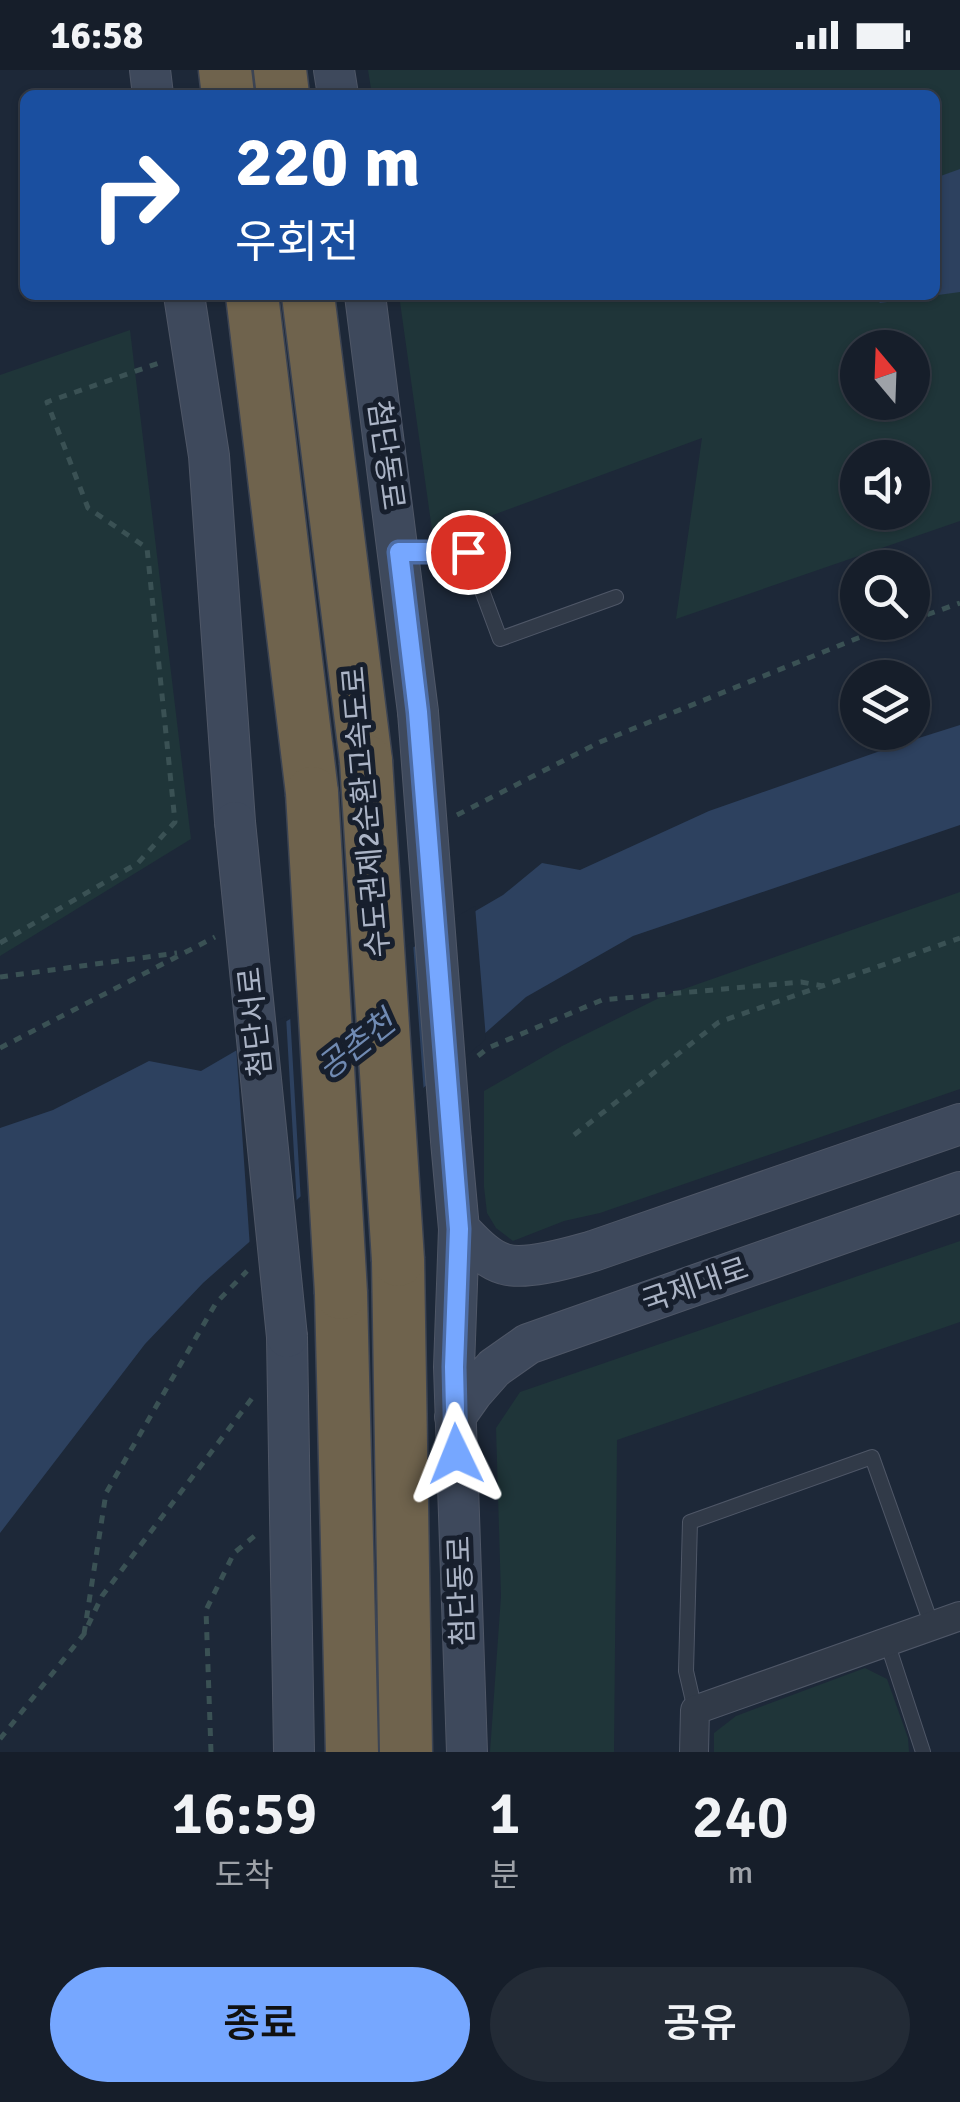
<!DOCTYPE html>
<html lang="ko">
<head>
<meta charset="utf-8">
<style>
  :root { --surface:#161e2a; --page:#232b36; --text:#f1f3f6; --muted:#9ea2a8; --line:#353c47; --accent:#76a7ff }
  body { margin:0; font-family:Signika,"Noto Sans KR",sans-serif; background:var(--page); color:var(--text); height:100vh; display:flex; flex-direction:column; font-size:38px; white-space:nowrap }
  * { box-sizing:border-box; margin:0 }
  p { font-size:32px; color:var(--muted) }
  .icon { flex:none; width:55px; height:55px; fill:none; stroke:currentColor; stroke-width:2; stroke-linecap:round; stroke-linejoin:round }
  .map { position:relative; height:1682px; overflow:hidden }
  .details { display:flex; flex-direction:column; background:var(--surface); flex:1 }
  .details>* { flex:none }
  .hud { position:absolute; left:20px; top:20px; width:920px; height:210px; border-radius:15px; box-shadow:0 2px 8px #0004,0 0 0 2px var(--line); background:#1a4fa0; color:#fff; overflow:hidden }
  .needle { width:65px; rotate:341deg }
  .controls { position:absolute; left:840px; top:260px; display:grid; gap:20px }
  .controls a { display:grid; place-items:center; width:90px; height:90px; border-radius:50%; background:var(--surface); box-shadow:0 2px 8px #0004,0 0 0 2px var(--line); font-size:50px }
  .pin { position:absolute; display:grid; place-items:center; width:85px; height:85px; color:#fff; margin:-42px; border:5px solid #fff; border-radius:50%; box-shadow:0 2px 10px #0007 }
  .me { position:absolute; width:110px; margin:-55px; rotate:358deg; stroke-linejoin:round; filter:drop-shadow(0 0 8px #0008) }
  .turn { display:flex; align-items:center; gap:35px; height:210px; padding:0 50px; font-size:45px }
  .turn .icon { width:130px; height:130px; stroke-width:2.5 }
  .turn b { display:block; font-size:70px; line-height:85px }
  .eta { display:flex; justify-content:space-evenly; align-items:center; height:170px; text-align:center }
  .eta b { font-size:60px; font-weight:600; line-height:70px }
  .cta { display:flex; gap:20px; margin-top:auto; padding:20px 50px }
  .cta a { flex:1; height:115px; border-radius:60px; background:var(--accent); color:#111; font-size:40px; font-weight:600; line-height:115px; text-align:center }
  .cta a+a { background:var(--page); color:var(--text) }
  .status { display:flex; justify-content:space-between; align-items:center; height:70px; padding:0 50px; background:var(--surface); direction:ltr }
  .status svg { height:28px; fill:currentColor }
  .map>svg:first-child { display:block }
  .green { fill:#1f3539; fill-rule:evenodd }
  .water { fill:#2d415f }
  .pier { fill:#1d2838 }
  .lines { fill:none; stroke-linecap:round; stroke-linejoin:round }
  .service-casing { stroke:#4f5767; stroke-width:16 }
  .minor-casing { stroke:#4f5767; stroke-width:30 }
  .secondary-casing { stroke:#4f5767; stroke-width:42 }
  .motorway-casing { stroke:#3c4453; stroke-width:55 }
  .path { stroke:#3a5154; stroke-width:5; stroke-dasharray:8 8; stroke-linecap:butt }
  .service { stroke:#313a48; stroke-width:14 }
  .minor { stroke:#313a48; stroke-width:28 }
  .secondary { stroke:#3e495c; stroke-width:40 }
  .motorway { stroke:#6f634d; stroke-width:52 }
  .secondary-bridge-casing { stroke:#4f5767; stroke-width:42; stroke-linecap:butt }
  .motorway-bridge-casing { stroke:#3c4453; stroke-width:55; stroke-linecap:butt }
  .secondary-bridge { stroke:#3e495c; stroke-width:40 }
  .motorway-bridge { stroke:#6f634d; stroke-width:52 }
  .route-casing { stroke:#4d6da6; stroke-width:25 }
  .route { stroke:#76a7ff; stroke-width:18 }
  .labels { text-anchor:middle; stroke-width:10; stroke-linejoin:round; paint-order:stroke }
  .street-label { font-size:30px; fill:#abb4c6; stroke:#171f2d }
  .water-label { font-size:32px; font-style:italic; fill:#708ab2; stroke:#171f2d }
</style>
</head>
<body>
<div class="status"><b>16:58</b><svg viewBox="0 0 49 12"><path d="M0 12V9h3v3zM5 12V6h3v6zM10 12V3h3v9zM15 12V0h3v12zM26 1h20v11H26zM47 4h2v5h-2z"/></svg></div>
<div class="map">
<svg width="960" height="1682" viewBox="0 0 960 1682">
  <rect width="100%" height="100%" fill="#1d2838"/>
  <path class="green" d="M368,0H960V451L676,549L702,368L433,467L399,225H935V25H372ZM858,278H912V332H858ZM858,388H912V442H858Z
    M130,260L191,769L0,886V305Z
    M960,822V1019L600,1143L564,1151L513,1171L496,1158L487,1143L484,1117V1021L562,976L661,927Z
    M960,1171V1252L617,1370L614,1682H490L501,1526L496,1358L520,1322Z
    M865,1598L887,1609L908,1668L909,1682H714V1663L736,1646Z"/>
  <path class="water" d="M960,99V222L880,233L872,225H935V108Z
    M960,655V755L633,866L526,927L203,1213L145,1274L0,1463V1058L53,1040L149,991L201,1001L503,825L542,793L580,800L709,741L903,673Z"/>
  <path class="pier" d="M475,836L486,969L428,1020L417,869Z
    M413,872L424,1024L301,1133L290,944Z
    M286,946L297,1136L250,1178L236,975Z"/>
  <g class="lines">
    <g class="service-casing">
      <path id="service" d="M400,482L468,483L500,569L616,527
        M887,1572L923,1682
        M695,1640L686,1601L690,1452L872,1387L932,1556"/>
    </g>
    <g class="minor-casing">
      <path id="minor" d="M694,1682L695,1640L960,1546"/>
    </g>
    <g class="secondary-casing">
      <path id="secondary" d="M150,0L153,25
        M334,0L338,25
        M184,225L209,386L235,752
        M365,225L418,642
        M451,1071L459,1159L454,1297L467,1682
        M459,1159C471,1171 486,1189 504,1194C527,1201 571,1187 593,1181L960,1054
        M287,1267L294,1682
        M455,1347L472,1323L494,1298L528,1274L960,1122"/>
    </g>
    <g class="motorway-casing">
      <path id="motorway" d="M225,0L228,25
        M280,0L283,25
        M252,225L312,723
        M308,225L366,691
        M398,1190L406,1682
        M341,1223L352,1682"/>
    </g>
    <path class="path" d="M912,550L960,533
      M457,745L600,672L858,568L904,552
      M0,873L138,793L175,752L147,478L88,438L47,332L162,292
      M0,907L177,883
      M0,978L215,867
      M478,986L488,978L602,930L801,912L823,916
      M574,1065L719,952L960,868
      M84,1564L106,1423L216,1233L247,1201
      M0,1669L84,1564L102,1526L253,1327
      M211,1682L206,1540L234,1483L258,1463"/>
    <use href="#service" class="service"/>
    <use href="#minor" class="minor"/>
    <use href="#secondary" class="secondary"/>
    <use href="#motorway" class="motorway"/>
    <g class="secondary-bridge-casing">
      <path id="secondary-bridge" d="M418,642L451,1071
        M235,752L287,1267"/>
    </g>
    <g class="motorway-bridge-casing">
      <path id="motorway-bridge" d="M366,691L398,1190
        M312,723L341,1223"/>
    </g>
    <use href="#secondary-bridge" class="secondary-bridge"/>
    <use href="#motorway-bridge" class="motorway-bridge"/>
  </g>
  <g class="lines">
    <g class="route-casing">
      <path id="route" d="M456,1384L454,1297L459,1159L418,642L399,482H468"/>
    </g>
    <use href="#route" class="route"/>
  </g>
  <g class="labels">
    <g class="street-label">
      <text transform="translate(386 385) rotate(82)" y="10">첨단동로</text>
      <text transform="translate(366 742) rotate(-95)" y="10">수도권제2순환고속도로</text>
      <text transform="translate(255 952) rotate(-96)" y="10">첨단서로</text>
      <text transform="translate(695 1215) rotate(-19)" y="10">국제대로</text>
      <text transform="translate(461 1521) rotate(-92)" y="10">첨단동로</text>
    </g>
    <g class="water-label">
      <text transform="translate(356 975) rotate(-38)" y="11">공촌천</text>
    </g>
  </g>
</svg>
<div class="controls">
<a><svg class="needle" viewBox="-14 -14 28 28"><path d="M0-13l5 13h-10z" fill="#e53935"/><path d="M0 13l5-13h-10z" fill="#9ea2a8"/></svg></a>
<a><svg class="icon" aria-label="sound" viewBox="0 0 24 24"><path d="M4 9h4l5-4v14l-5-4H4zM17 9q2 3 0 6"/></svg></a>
<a><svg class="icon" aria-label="search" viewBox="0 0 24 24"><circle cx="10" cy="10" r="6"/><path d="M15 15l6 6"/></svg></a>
<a><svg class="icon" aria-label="layers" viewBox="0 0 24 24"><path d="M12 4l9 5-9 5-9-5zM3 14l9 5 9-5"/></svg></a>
</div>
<div class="pin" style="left:468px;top:482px;background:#d93025"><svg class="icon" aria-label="arrive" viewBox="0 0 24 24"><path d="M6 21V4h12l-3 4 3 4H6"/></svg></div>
<svg class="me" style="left:456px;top:1384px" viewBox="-20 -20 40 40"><path d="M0-17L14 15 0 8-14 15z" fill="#76a7ff" stroke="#fff" stroke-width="4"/></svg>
<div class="hud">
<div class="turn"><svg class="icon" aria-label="right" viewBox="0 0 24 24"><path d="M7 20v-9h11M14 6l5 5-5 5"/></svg><div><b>220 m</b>우회전</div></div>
</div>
</div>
<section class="details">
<div class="eta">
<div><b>16:59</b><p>도착</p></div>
<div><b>1</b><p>분</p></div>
<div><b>240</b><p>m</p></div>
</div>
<div class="cta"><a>종료</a><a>공유</a></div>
</section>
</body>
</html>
